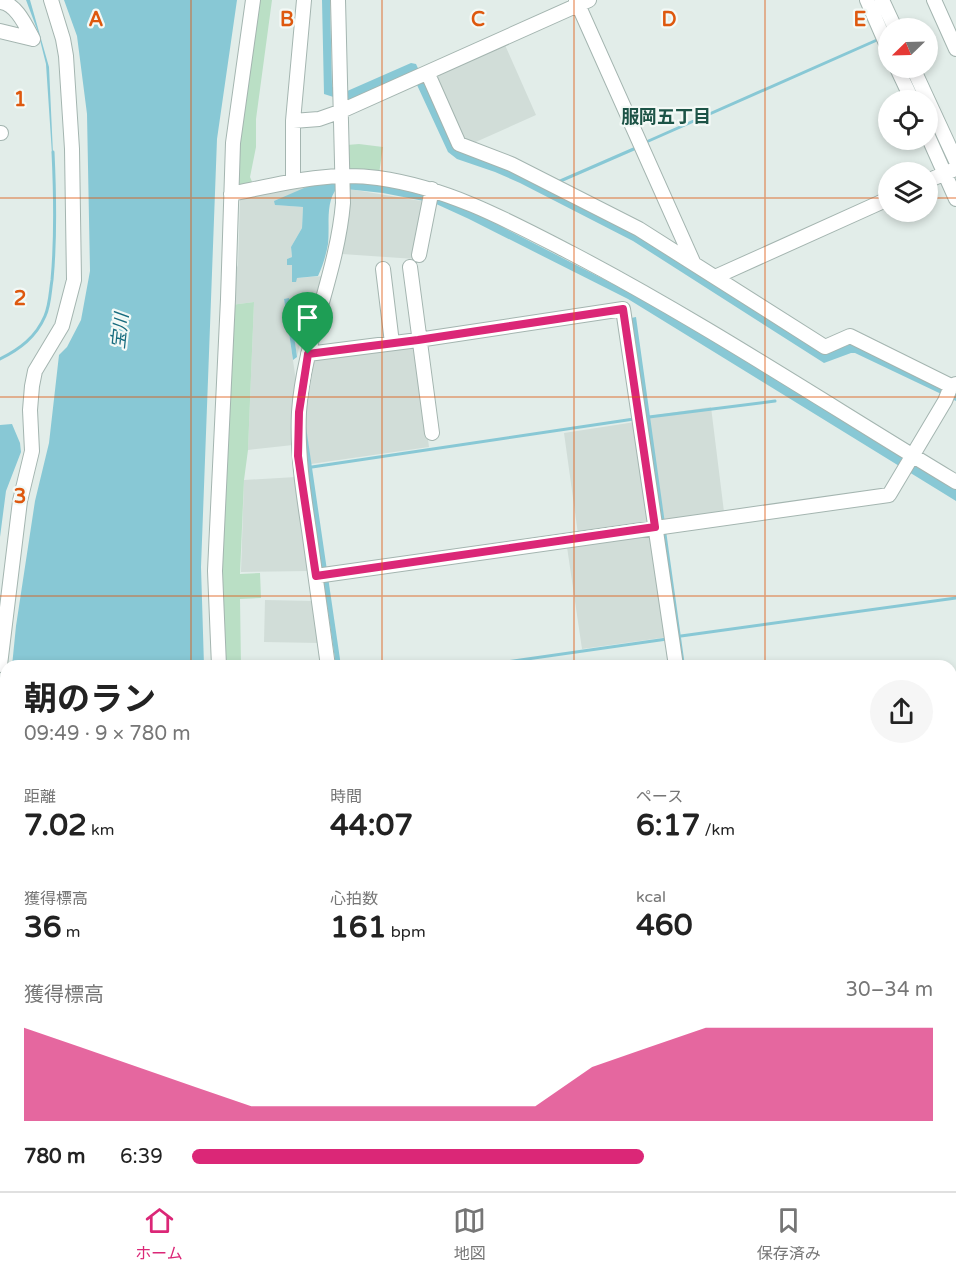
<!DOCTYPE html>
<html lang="ja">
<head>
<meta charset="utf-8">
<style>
  :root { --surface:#fff; --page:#f6f6f6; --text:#222; --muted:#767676; --line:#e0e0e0; --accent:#db2777 }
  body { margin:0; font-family:"Varela Round","Noto Sans JP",sans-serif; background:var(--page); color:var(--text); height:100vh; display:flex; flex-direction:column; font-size:22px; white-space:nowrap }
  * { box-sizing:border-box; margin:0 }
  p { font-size:20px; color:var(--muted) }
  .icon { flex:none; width:33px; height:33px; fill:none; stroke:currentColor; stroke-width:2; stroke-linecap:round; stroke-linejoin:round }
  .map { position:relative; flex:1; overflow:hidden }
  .panel { position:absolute; left:0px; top:660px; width:957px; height:531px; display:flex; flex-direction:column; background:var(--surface); border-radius:18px 18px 0 0; box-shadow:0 3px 9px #0003 }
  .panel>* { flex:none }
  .needle { width:39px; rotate:247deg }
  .tools { position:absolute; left:878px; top:18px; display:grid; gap:12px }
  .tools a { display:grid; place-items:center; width:60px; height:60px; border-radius:50%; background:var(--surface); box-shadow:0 3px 9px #0003; font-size:30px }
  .pin { position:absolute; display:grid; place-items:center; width:51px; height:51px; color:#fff; margin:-62px -26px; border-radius:50% 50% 50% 0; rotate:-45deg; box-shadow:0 0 6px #0007 }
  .pin .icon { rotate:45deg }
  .round { display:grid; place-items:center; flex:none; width:63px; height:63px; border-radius:32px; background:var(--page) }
  .overview { display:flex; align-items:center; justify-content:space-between; height:102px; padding:0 24px }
  h1 { font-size:33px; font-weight:700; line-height:45px }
  .stats { display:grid; grid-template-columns:repeat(3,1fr); gap:9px; height:102px; padding:6px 24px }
  .stats div { display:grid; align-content:center }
  .stats b { font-size:30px; font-weight:700 }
  .stats small { font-size:16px; font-weight:400 }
  .stats p { font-size:16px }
  .chart { height:168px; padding:12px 24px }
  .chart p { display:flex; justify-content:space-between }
  .chart svg { width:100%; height:108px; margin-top:6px; fill:var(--accent); opacity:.7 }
  ul { padding:0 24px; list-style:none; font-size:20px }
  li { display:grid; grid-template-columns:96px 72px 1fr; align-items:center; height:45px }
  li i { height:15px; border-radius:8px; background:var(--accent) }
  .tab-bar { display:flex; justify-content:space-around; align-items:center; height:84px; border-top:2px solid var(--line); background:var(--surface); font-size:16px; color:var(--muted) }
  .tab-bar a { display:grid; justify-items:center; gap:3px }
  .tab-bar .active { color:var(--accent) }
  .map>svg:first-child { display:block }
  .built { fill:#d1ddd8 }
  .green { fill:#badfc5 }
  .water { fill:#88c8d5 }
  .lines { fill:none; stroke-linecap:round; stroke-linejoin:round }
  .stream { stroke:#88c8d5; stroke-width:3 }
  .minor-casing { stroke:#a4b5b0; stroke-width:16 }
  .major-casing { stroke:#c1c9c7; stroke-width:19 }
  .minor { stroke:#fff; stroke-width:14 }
  .major { stroke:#65a595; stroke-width:16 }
  .route-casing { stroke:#fff; stroke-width:12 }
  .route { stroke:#db2777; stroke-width:8 }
  .grid { fill:none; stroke:#de580e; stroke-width:1.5; stroke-opacity:0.55 }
  .labels { text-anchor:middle; stroke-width:4.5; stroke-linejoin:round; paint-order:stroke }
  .neighbourhood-label { font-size:18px; font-weight:bold; fill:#1c5346; stroke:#f3f9f6 }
  .water-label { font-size:18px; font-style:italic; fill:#186c7f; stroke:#f3f9f6 }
  .grid-label { font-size:20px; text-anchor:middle; font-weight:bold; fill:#de580e; stroke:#f3f9f6; stroke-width:4.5; stroke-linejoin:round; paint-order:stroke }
</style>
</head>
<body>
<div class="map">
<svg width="956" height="1191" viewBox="0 0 956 1191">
  <rect width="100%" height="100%" fill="#e2ede9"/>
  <path class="built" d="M505,45L536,115L469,145L463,142L435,80L437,75Z
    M287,184L311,185L275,205L303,207L302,228L291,247L292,257L287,259V265H292V272L296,278L324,276L302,335L297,357L289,299H284L296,381L293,445L248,450L254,302L231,305V282L238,265L240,200Z
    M349,189L427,202L415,259L342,254Z
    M416,347L429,447L311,464L304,413L310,360Z
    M711,407L724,512L664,520L649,416Z
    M635,422L649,523L578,534L564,433Z
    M296,477L310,571L241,572L244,480Z
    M653,534L668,637L582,649L567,547Z
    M265,600L314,601L320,643L264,642Z
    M644,1185H730L685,1191H647Z"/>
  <path class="green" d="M257,0H272L256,119V147L250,177L253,184L239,188L236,186V142Z
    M359,144L383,147L379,174L347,170V145Z
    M254,302L248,450L244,480L240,574L260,573L261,598L240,599L241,666H222L220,531L231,305Z"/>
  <path class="water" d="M26,0H30L49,67L53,154H52L46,64L38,32Z
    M64,0H237L217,139L201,567L204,666H12L16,626L35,501L49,443L59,355L67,347L81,320L90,271L87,114L77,36Z
    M322,0H330L332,86L334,89L345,92L411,63L416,64L455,149L510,168L637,234L825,354L851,344L956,393V401L855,353H851L824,363L633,241L520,183L495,172L457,159L448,152L411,72L346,101L324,94Z
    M336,179L377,184L421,192L473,212L615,285L626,287L956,489V501L628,299L469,219L434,203L383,193L337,188C325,203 330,225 328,244C326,255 323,265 318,276L297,278L296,282H292V265H287V259L292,257L291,247L302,228L303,207L275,205L274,201L311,185Z
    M289,298L297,357L293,360L284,299Z
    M636,317L685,666H681L631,318Z
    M304,413L341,666H336L304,449Z
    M12,424L20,443L21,452L6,491L0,537V425Z
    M6,731V1118L0,1079V795Z
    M24,1185H298L299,1191H24Z"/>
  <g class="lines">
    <path class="stream" d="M644,143L877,40
      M558,182L636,148
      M0,359C20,349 36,337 45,316C50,305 50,292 52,280C56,237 55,194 53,152
      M649,417L775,401
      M312,467L634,419
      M681,636L956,598
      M479,666L667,639
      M951,824L956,823
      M951,1049L956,1048"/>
    <defs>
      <path id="minor" d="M576,0L694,264
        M867,0L888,48
        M882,0L895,28
        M934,0L956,49
        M0,2C16,3 26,26 33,39
        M0,31L33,39
        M897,68L912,100
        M913,68L956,161
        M428,74L459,144L511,164L639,229L825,347L850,336L951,386L956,384
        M293,121L319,119L339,112L589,0
        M0,133H1
        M927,134L956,199
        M293,180V121L304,0
        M927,181L953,170
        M231,194C280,184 327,171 378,178C449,188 509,221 571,253C703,322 828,405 956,482
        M419,255L432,189
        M410,267L432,433
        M383,269L392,343
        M715,277L888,199
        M308,354L418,340L623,309L676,666
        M316,576L889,495L945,401L951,386
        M0,665L20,501L32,451L30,410L32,386L35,371L62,326L74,280L72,149L66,56L63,39L51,0
        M219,666L215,571L228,299L233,143L253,0
        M328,666C322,621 315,575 309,530C303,491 297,452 299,412C304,340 337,274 343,203L338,0
        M951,709H956
        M951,938L956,940
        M951,1159L956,1158
        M315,1185L316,1191
        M401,1185V1191
        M716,1191L757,1185"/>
      <path id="major" d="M951,953L956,951
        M0,1144L6,1169
        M10,1185L11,1191
        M446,1191L459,1185"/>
    </defs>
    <use href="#minor" class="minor-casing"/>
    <use href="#major" class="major-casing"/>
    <use href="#minor" class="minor"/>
    <use href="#major" class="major"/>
  </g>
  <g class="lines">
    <defs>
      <path id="route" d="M623,309L655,527L316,576L298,456L299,412L308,354L418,340Z"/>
    </defs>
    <use href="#route" class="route-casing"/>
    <use href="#route" class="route"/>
  </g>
  <path class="grid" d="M191,0V666M382,0V666M574,0V666M765,0V666M0,198H888M927,198H956M0,397H956M0,596H956M0,794H6M951,794H956M0,992H6M951,992H956M191,1185V1191M382,1185V1191M574,1185V1191M765,1185V1191"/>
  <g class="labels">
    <g class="neighbourhood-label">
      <text x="666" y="123">服岡五丁目</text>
    </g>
    <g class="water-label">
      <text transform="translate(120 331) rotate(-84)" y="6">宝川</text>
    </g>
  </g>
  <g class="grid-label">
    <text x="96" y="26">A</text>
    <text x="287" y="26">B</text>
    <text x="478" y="26">C</text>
    <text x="669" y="26">D</text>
    <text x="860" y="26">E</text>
    <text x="20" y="106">1</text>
    <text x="20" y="305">2</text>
    <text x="20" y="503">3</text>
  </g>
</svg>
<div class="tools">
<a><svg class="needle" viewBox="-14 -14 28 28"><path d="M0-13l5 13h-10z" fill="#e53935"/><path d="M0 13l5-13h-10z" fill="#767676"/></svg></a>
<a><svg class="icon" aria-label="locate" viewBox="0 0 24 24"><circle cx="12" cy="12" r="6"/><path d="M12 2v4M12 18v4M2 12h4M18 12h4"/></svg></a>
<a><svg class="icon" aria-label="layers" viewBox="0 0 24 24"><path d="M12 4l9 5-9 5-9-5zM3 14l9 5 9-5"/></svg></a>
</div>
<div class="pin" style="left:308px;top:354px;background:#1e9e55"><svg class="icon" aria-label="arrive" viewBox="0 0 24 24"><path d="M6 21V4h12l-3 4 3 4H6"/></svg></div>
<section class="panel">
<div class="overview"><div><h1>朝のラン</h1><p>09:49 · 9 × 780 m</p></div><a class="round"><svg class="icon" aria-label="share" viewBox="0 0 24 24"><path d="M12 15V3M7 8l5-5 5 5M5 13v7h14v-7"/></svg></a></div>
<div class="stats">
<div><p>距離</p><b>7.02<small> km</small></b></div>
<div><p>時間</p><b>44:07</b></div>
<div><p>ペース</p><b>6:17<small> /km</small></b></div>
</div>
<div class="stats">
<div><p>獲得標高</p><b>36<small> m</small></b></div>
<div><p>心拍数</p><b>161<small> bpm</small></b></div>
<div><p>kcal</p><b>460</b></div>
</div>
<div class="chart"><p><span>獲得標高</span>30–34 m</p>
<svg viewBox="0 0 160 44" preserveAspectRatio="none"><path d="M0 44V6L10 14L20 22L30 30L40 38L50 38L60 38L70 38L80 38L90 38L100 22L110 14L120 6L130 6L140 6L150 6L160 6V44z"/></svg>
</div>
<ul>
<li><b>780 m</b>6:39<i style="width:61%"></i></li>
</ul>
</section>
</div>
<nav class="tab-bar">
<a class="active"><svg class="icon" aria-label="home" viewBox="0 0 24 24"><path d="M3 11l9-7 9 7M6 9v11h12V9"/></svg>ホーム</a>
<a><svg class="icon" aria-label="map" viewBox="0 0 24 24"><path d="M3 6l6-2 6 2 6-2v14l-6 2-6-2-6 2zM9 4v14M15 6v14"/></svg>地図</a>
<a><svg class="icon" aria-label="saved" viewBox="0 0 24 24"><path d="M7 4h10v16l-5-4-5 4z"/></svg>保存済み</a>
</nav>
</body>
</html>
